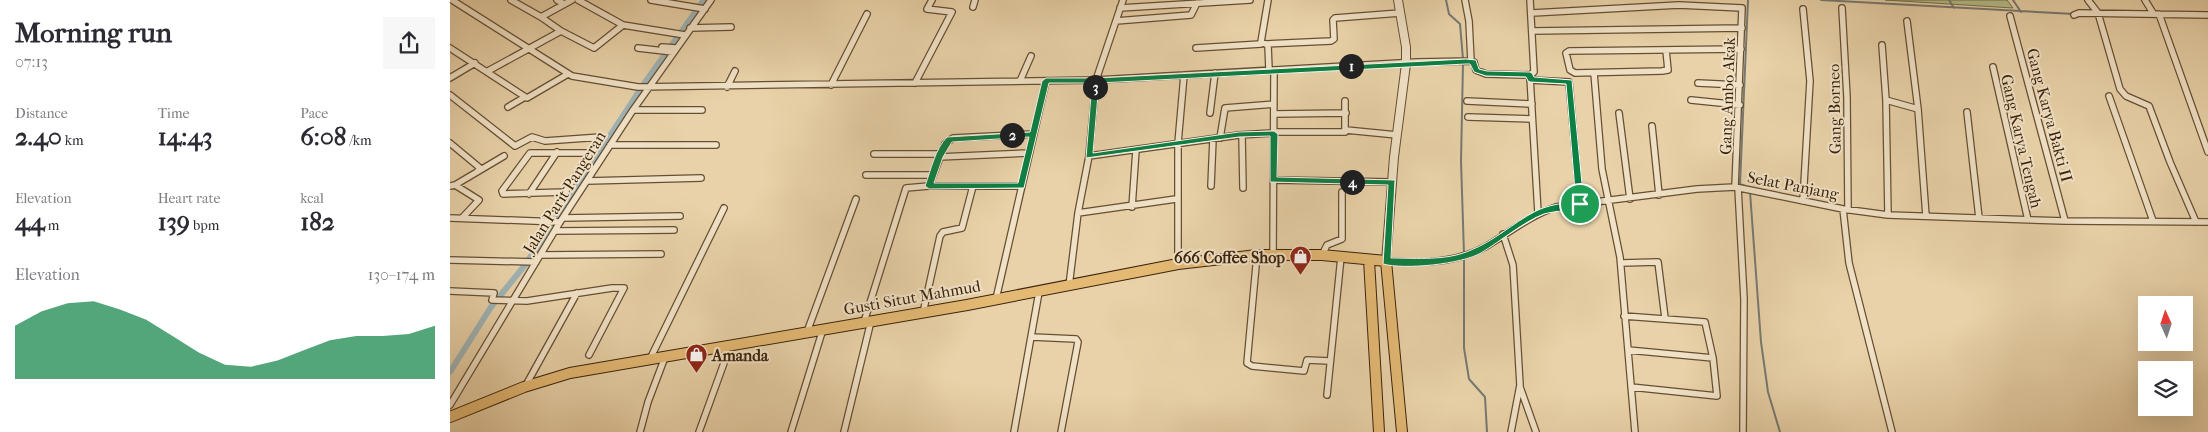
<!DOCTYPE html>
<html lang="en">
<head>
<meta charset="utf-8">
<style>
  :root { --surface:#fff; --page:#f7f7f7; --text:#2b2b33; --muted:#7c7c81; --accent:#0b8043 }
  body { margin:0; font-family:"IM FELL French Canon",serif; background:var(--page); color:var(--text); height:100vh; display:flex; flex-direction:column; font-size:19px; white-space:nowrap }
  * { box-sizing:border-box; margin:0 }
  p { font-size:16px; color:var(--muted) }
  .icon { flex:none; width:28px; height:28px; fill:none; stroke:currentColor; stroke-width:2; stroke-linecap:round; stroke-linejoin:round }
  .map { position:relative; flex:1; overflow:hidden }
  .panel { display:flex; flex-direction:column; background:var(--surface); width:450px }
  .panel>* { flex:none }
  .needle { width:32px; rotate:357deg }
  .fabs { position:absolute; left:1688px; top:296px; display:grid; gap:10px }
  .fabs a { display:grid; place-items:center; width:55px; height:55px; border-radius:0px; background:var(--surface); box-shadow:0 5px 20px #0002; font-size:25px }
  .pin { position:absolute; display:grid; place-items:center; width:42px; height:42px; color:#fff; margin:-21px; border:2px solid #fff; border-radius:50%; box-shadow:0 1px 5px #0007 }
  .km { position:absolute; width:25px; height:25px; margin:-12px; border-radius:50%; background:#222; color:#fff; font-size:14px; line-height:25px; text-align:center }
  .round { display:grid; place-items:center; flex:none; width:52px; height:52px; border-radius:0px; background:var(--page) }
  .headline { display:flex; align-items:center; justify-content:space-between; height:85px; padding:0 15px }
  h1 { font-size:28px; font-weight:800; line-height:38px }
  .figures { display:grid; grid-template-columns:repeat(3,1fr); gap:8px; height:85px; padding:5px 15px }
  .figures div { display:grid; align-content:center }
  .figures b { font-size:25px; font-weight:800 }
  .figures small { font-size:14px; font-weight:400 }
  .figures p { font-size:14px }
  .chart { height:140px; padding:10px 15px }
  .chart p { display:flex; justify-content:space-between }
  .chart svg { width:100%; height:90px; margin-top:5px; fill:var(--accent); opacity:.7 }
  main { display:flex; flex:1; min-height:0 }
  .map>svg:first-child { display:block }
  .green { fill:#b3bd8a; stroke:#76704b }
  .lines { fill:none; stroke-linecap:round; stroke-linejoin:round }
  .stream { stroke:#767a72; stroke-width:2 }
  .canal { stroke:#9fb4b6; stroke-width:6 }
  .minor-casing { stroke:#654f33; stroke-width:8 }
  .tertiary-casing { stroke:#654f33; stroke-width:10 }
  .trunk-casing { stroke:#39230c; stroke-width:12 }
  .minor { stroke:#f1e2c7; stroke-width:5.5 }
  .tertiary { stroke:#f1e2c7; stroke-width:8 }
  .trunk { stroke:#e4b974; stroke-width:10 }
  .route { fill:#0b8043; stroke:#fff; fill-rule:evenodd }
  .labels { text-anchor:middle; stroke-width:4; stroke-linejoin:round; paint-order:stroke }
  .street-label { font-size:16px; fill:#39230c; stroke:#f1e2c7 }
  .poi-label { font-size:16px; font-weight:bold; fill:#39230c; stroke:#f1e2c7; text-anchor:end }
</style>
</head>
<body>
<main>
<section class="panel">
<div class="headline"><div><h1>Morning run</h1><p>07:13</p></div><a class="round"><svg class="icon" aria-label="share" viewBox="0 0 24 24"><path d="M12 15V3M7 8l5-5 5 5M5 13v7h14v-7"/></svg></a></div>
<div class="figures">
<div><p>Distance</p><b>2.40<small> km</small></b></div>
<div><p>Time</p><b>14:43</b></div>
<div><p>Pace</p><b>6:08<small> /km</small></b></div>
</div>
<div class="figures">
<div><p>Elevation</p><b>44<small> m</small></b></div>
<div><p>Heart rate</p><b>139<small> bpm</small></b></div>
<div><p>kcal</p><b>182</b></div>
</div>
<div class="chart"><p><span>Elevation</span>130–174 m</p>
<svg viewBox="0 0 160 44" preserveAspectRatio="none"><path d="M0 44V18L10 11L20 7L30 6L40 10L50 15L60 23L70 31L80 37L90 38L100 35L110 30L120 25L130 23L140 23L150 22L160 18V44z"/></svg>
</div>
</section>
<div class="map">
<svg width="1758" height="432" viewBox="0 0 1758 432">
  <rect width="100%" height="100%" fill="#e9d2a9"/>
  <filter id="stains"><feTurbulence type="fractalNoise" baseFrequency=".004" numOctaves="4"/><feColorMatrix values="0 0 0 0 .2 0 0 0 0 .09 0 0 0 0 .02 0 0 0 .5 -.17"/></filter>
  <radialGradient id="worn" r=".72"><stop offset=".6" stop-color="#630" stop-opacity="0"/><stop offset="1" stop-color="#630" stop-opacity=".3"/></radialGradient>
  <path class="green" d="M1435,0H1557L1563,8Z"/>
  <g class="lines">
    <path class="stream" d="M996,0L999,14L1010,24L1013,59
      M1298,0L1290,184L1300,188
      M1371,0L1624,14
      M1499,0L1504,8
      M1563,0L1571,12
      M1013,63L1011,161L1014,254
      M1300,192L1311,342L1318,392L1330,432
      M1014,258V348L1019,379L1035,397L1037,432"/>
    <path class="canal" d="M0,372L41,307L75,265L196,81L254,0"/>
    <defs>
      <path id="minor" d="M2,0L122,76L188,87L646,80L967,62L1021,61
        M61,0L91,17L122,0
        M107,0L114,4
        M128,0L173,25
        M201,0L255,9
        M818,0L811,42L818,45L819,70
        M1015,0L1019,21L1021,61L1024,62L1026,70L1036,74L1080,75L1084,72L1080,0
        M1638,0L1648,13L1670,89L1676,96L1699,106L1720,162L1746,222
        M1695,0L1703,13
        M523,7L525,0
        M670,8L800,0
        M1392,8L1397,97L1398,210
        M1353,9L1360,81L1353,201
        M1082,13L1229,5L1292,8L1285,187
        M1709,14L1758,152
        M1624,15L1629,13L1758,15
        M1560,16L1615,221
        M91,17L111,31
        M666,21L741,15L747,3
        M1457,21L1468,109
        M240,28L281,27
        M1082,31L1292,28
        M817,44L881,41L884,39L883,20L885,18L950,13
        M1432,45L1436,100L1438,215
        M212,47L226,48
        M0,48L77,98L118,74
        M188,48L223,52
        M746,48L811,44
        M1216,50L1218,70L1212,71L1125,73L1120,70L1116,53L1119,51L1291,49
        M1543,67L1578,220
        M38,71L111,31L144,48L173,25L235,35
        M1144,73L1152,169L1170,257L1185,432
        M1080,77L1088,213
        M0,78L25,63
        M1080,80L1119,82L1130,204
        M570,81L581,56
        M465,83L502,12L477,9L482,0
        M1248,83L1290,85
        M381,85L417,14
        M277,87L285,71
        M0,95L65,146L82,137L95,141L151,137L115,192L53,194L52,191L80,153H140
        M1659,96L1703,221
        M1241,100L1290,105
        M1436,100L1468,109L1476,216
        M1017,101L1082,104
        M58,107L75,97
        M183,110H252
        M1517,112L1529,218
        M760,113L765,73
        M1169,113L1180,199
        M824,114L896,113
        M1018,117L1082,119
        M1202,126L1209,195
        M896,130L947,135
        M824,132H895V101
        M792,135L793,188
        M770,138L775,108L824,104
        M0,143L30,168L27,172L5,185
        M160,145H266
        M424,154H490
        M639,156L789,135L824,133
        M489,157L579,153
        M27,172L54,156
        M416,175H483
        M823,180L943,182
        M137,181L251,178
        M0,186L5,185L29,200L13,217
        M479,186H571
        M761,186L763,139
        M1288,188L1294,299L1293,432
        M79,194L107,152
        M682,207L686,150
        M1393,209L1399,263L1442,432
        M628,213L726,199
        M0,218L110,222
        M113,218L230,216
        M105,231L224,230
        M1053,234L1063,265L1070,385L1061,432
        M90,255L211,254
        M807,255L797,363L802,366L854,371L857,360L880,361
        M872,255L877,245L892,239V192
        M823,256L824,70
        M0,260L86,262
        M936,261C970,263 1004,264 1035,247C1059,233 1079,216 1106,207L1247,189L1285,187L1393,209L1438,215L1615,221L1758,222
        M1171,263L1208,262L1215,318
        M728,264V143L734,75
        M619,286L628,213L639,156L646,80L673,0
        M0,291L44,293L42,300L77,301L162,288H174L139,355
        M546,299L596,81
        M473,313L490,236L493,232L512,228L523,186
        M1174,316L1255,322L1263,358L1267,396L1181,387
        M414,322L456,188L479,186L495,144L503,138L583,134
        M357,332L406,199
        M582,337L626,339L628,342L611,432
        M1178,350L1263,358
        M200,359L274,208
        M76,385L127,293
        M1070,387L1086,432
        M877,395L891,257
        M0,405L110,222L183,110L261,0
        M190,432L198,402L215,357
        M249,432L274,363L275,346
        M341,432L373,329
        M394,432L421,321
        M564,432L589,292"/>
      <path id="tertiary" d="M936,261L944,157L956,64V47L948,0"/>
      <path id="trunk" d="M919,260L929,432
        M0,417L74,387L120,373L517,305L728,264L807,255H872L936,261L952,432"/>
    </defs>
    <use href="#minor" class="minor-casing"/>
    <use href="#tertiary" class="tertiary-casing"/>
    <use href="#trunk" class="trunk-casing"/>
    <use href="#minor" class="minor"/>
    <use href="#tertiary" class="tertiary"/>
    <use href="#trunk" class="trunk"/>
  </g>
  <path class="route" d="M1016,59L1026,60L1029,69L1037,71L1080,72L1082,73L1084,77L1122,80L1134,204C1128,210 1104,211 1094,214C1073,222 1051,241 1031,253C1012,264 955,270 933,264L938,185L820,182V136L789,137L636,158L642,83H599L574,188L479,189L475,186C481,170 485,149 497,137L580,132L592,81L596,78H646ZM1016,64H1020L1024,72L1036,76L1076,77L1078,81L1080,82L1116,84L1126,202C1112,203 1097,205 1084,212C1063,223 1044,241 1021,250C997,261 967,258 941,258L945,180L827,177L828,134L824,131L789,132L643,153L649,83ZM579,137L568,183H484L493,157L502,142Z"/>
  <defs>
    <symbol id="shop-pin" viewBox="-11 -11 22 30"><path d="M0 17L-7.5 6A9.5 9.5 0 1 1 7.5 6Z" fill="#8f2418" stroke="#f1e2c7"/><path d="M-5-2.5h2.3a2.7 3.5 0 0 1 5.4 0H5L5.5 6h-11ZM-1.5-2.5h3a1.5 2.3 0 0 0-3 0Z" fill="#fff"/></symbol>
  </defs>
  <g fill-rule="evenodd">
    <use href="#shop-pin" x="838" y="244" width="25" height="34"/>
    <use href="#shop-pin" x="234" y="342" width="25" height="34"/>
  </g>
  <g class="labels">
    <g class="street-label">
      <text transform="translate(1277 96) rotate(-88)" y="6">Gang Ambo Akak</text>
      <text transform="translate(1384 109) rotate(-91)" y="6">Gang Borneo</text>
      <text transform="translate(1600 115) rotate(75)" y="6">Gang Karya Bakti II</text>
      <text transform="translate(1572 141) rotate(77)" y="6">Gang Karya Tengah</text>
      <text transform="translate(1343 185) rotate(11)" y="6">Selat Panjang</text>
      <text transform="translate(114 192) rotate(-58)" y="6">Jalan Parit Pangeran</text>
      <text transform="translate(462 297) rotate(-10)" y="6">Gusti Situt Mahmud</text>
    </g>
    <g class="poi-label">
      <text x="835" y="263">666 Coffee Shop</text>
      <text x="262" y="361" text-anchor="start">Amanda</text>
    </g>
  </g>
  <rect width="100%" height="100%" filter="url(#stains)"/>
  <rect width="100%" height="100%" fill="url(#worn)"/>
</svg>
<div class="fabs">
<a><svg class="needle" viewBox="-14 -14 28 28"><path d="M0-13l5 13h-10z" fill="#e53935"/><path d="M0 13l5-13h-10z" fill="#7c7c81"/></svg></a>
<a><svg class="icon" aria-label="layers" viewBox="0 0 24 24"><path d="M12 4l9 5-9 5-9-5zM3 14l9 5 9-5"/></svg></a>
</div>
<div class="pin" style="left:1130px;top:204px;background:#1e9e55"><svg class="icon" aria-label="arrive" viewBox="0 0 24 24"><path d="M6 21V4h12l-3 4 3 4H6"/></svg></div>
<b class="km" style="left:901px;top:66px">1</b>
<b class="km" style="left:562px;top:135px">2</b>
<b class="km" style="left:645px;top:87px">3</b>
<b class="km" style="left:902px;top:182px">4</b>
</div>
</main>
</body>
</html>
